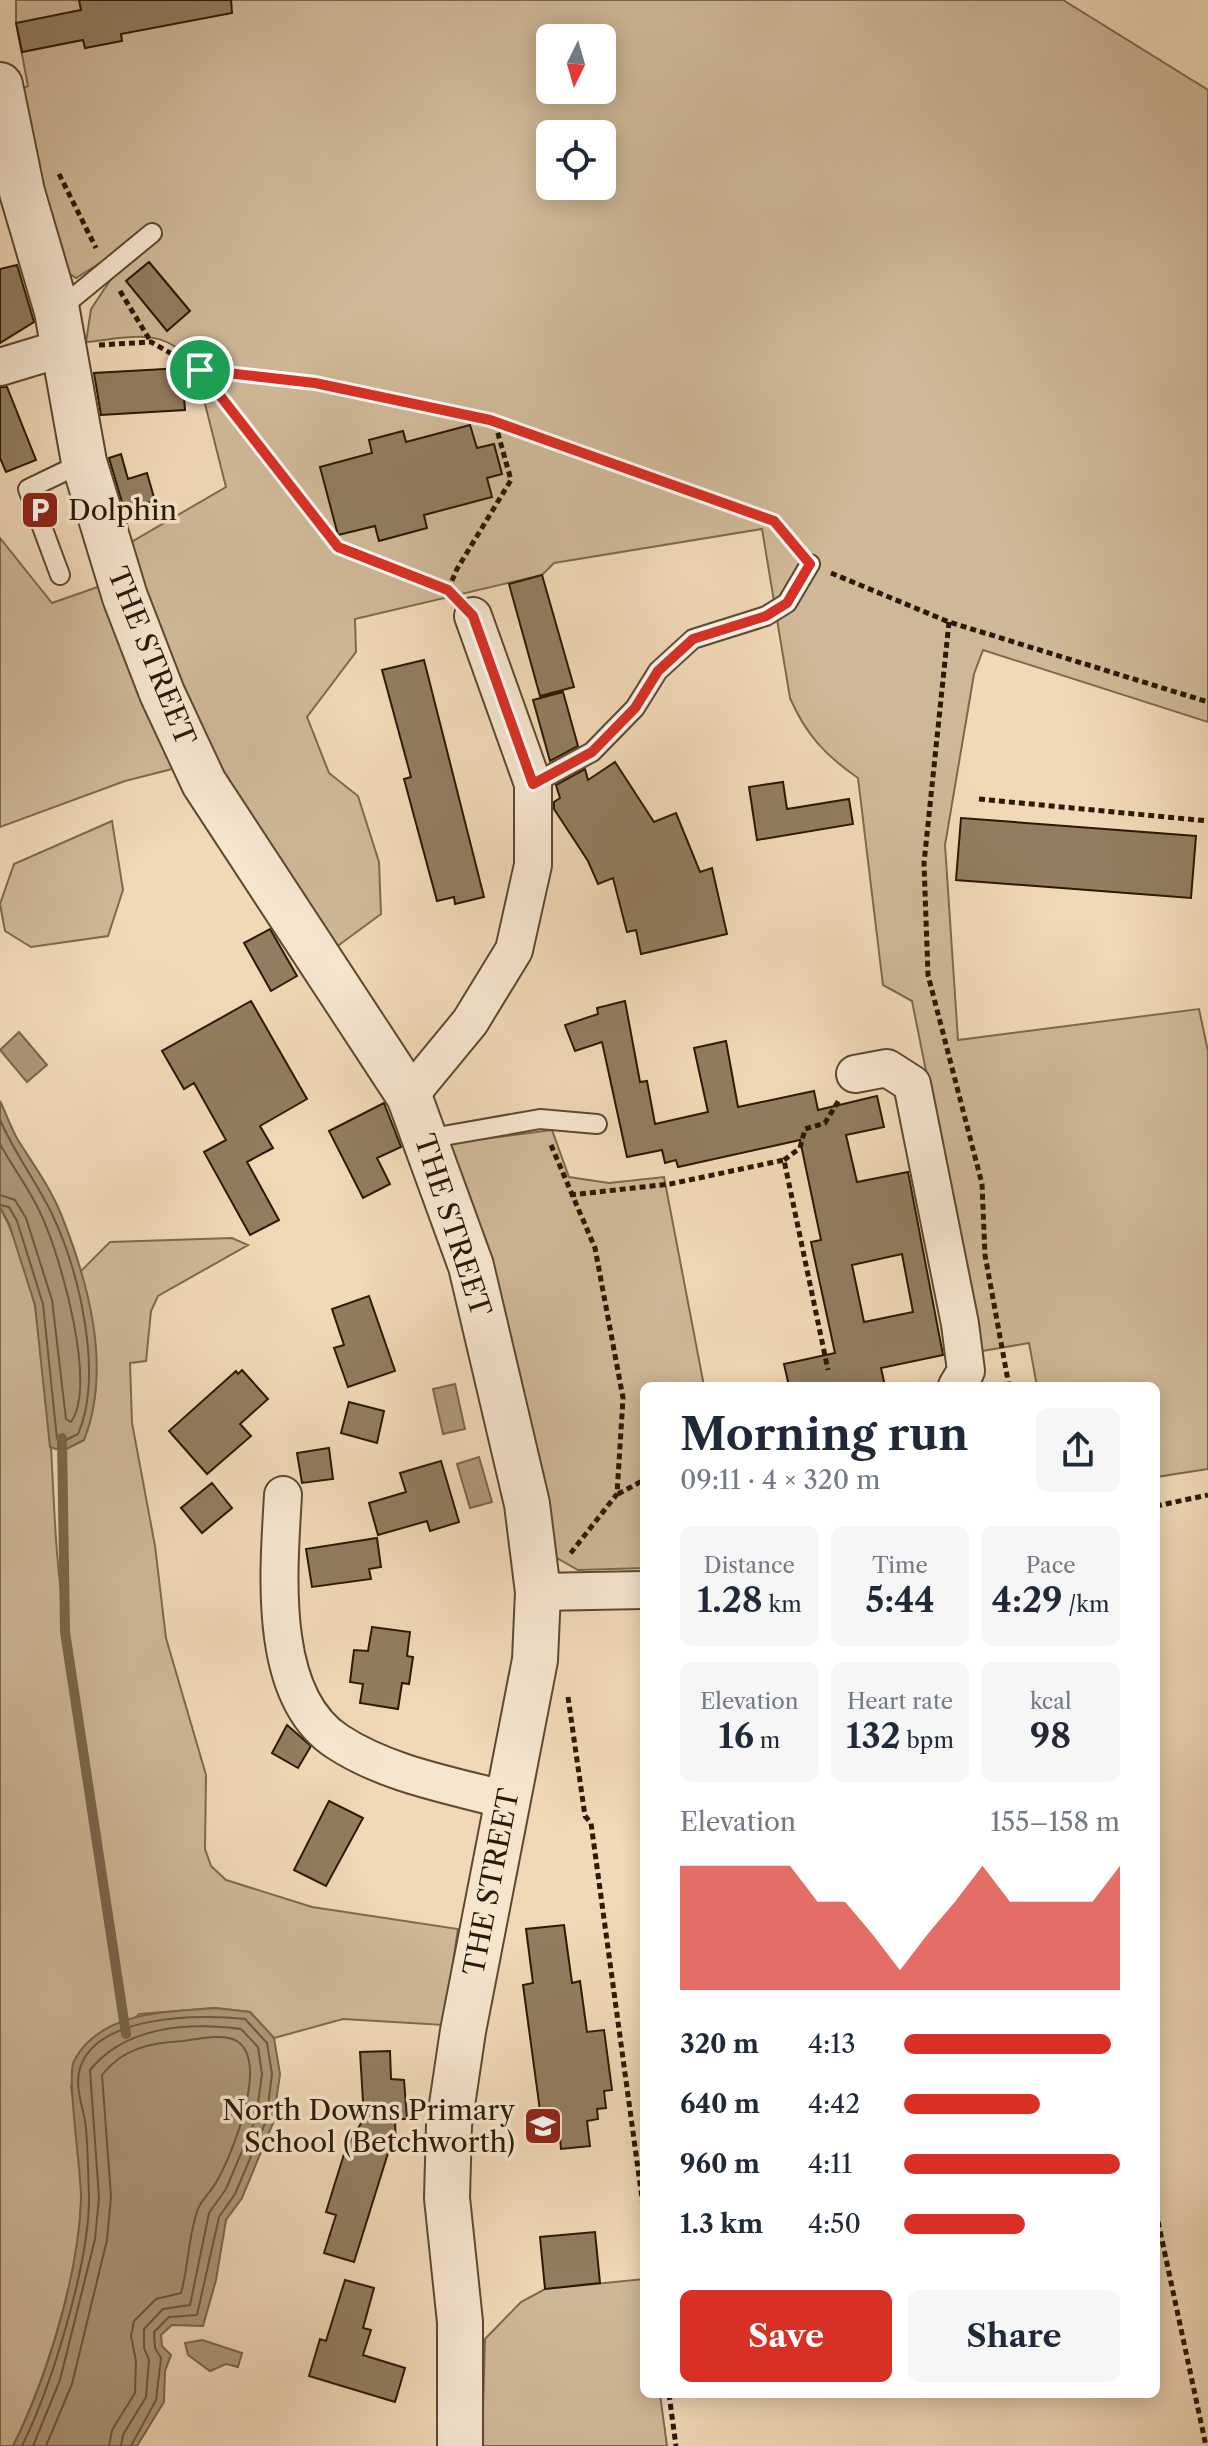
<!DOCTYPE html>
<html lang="en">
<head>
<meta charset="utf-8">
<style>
  :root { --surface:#fff; --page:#f6f6f7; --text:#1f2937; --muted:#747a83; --accent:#d93025 }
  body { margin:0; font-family:"Libre Caslon Text",serif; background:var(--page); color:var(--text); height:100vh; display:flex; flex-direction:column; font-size:30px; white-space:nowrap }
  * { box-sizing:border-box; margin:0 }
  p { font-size:26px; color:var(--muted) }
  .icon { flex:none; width:44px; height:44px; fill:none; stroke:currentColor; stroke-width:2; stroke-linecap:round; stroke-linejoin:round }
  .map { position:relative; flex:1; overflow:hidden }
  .panel { position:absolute; left:640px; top:1382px; width:520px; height:1016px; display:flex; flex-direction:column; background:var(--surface); border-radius:12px; box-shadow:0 4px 20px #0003 }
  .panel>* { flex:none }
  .needle { width:52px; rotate:185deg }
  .fabs { position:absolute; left:536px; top:24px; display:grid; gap:16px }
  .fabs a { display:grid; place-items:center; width:80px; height:80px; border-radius:12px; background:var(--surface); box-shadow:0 4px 20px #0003; font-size:40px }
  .pin { position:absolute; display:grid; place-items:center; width:68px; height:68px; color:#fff; margin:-34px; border:4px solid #fff; border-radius:50%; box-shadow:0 2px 8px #0007 }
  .round { display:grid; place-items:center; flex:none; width:84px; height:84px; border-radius:12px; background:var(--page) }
  .summary { display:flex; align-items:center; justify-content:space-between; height:136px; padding:0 40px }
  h1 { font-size:44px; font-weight:800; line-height:60px }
  .metrics { display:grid; grid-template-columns:repeat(3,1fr); gap:12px; height:136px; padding:8px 40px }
  .metrics div { display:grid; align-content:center; border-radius:12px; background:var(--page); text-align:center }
  .metrics b { font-size:34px; font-weight:800 }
  .metrics small { font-size:22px; font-weight:400 }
  .metrics p { font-size:22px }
  .chart { height:224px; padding:16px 40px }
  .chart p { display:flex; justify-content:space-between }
  .chart svg { width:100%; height:144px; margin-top:8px; fill:var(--accent); opacity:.7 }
  .action { display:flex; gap:16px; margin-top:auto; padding:16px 40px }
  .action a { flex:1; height:92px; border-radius:12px; background:var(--accent); color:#fff; font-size:32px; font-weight:800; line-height:92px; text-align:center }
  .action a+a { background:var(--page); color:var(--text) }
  ul { padding:0 40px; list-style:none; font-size:26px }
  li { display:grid; grid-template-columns:128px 96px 1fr; align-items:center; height:60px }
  li i { height:20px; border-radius:10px; background:var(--accent) }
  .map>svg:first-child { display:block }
  .green { fill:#cfb897; stroke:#7d694c; stroke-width:2; fill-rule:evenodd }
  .water { fill:#ae9779; stroke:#7a6549; stroke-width:2 }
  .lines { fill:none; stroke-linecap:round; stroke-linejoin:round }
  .shore { stroke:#6c583e; stroke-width:2 }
  .stream { stroke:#7a6549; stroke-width:10 }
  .building { fill:#927d60; stroke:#2b1a02; stroke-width:2; fill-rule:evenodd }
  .service-casing { stroke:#5c4a2f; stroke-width:22 }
  .minor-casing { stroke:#5c4a2f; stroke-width:40 }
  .tertiary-casing { stroke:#5c4a2f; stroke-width:48 }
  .path { stroke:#2b1a02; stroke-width:5; stroke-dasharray:6 4; stroke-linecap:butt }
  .service { stroke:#f6e6d0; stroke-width:18 }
  .minor { stroke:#f6e6d0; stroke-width:36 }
  .tertiary { stroke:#f6e6d0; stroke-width:44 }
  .route-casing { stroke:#fff; stroke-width:16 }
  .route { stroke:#d93025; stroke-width:10 }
  .labels { text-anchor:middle; stroke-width:7; stroke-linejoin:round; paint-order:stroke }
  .poi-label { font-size:28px; fill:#2b1a02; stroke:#f6e6d0; text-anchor:start }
  .street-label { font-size:28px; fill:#2b1a02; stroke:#f6e6d0 }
</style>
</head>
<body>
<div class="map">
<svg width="1208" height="2446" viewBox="0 0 1208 2446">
  <rect width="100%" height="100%" fill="#f1d8b6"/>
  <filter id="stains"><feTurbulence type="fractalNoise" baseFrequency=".0025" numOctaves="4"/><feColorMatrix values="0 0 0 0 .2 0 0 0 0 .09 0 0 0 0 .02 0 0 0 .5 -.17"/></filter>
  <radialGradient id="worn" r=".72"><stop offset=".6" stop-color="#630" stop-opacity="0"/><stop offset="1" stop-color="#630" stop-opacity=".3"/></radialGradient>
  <path class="green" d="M16,0H1063L1208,90V722L983,650L974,674L945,845L958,1040L1199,1009L1208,1051V1469L1156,1477V1386H1037L1029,1343L982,1351L912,1001L883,985L858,778C826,756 806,735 790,698L762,529L554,563L542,575L355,619L356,652L307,717L329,773L358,796L379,862L381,914L339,945L325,941L205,747L128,544L226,487L199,380L197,356L186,357C161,326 122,339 86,342L91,309L117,270L108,258L76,278L66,271L14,93L28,86L16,23ZM550,38H602V90H550ZM550,134H602V186H550Z
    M0,538L52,603L106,584L176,768L125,781L0,827Z
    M112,821L123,890L108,936L31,947L5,931L0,904L14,864Z
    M552,1130L569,1177L609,1183L664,1177L704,1386H644V1568L578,1570L550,1554L444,1144Z
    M0,1207C65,1330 43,1481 64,1614L62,1451L84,1440C107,1380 93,1331 80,1272L110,1242L232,1238L248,1245L158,1296L151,1311L146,1361L130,1363L132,1423L155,1546L166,1638L206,1775L205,1849L211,1866L226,1880L312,1907L458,1929L444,2025L343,2019L274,2038L250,2012L215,2008L139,2014L71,2086C77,2123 81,2160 81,2197C81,2270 45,2381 13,2446H0Z
    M644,2279V2394H660L667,2446H482L485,2339L521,2302L545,2289Z"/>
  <path class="water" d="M19,1032L47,1065L27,1082L0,1050Z
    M0,1101C6,1113 11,1128 18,1140C33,1164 50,1187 61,1214C89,1284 112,1368 84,1440L62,1451L50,1447L35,1305L9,1224L0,1207Z
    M455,1384L465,1429L443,1434L433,1389Z
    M479,1457L492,1502L470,1508L457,1464Z
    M215,2008L250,2012L274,2038L280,2074L273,2123L242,2198L226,2220L216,2280L203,2326L172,2325L161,2335L162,2346L171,2355L165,2371L164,2402L137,2446H13C47,2379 78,2276 81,2201C82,2174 66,2076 74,2061C100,2011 167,2012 215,2008Z
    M202,2340L242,2353L238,2367L226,2364L210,2371L188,2355L185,2343Z"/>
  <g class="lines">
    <path class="shore" d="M0,1120C14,1152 35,1180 51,1212C79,1270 104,1374 78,1434L62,1442L57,1439L43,1304L17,1221L9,1207L0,1205
      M0,1144C14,1170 32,1192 43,1219C61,1259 97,1385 71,1422L66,1419L52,1300L26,1218L15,1200L0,1195
      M22,2446C52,2385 90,2262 89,2195C88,2173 88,2150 86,2128C84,2109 74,2087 80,2068C97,2014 202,2014 245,2019L267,2043L272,2074L266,2121L235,2194L219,2217L197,2315L169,2317L154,2332L155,2348L161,2358L156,2400L131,2446
      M33,2446L60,2380L95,2239L99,2198L90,2070C126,2026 188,2022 241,2029L258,2047L262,2074L256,2118L226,2189L209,2213L190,2305L163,2309L144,2329V2348L149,2360L146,2397L123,2435L121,2446
      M46,2446L72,2384L107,2240L111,2197L102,2075C123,2048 150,2043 183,2041C198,2039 223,2033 237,2041C270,2063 231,2158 215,2184C210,2193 202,2199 198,2209C188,2235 189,2265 181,2293L156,2299L134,2321L131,2336L136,2361L135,2393L112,2430L109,2446"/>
    <path class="stream" d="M62,1438L65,1632L126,2034"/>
  </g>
  <path class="building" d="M79,0H231L232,13L121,34L122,41L85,48L83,40L22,52L16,23L81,10Z
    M149,262L190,311L167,331L126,281Z
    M17,265L34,322L0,343V269Z
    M182,368L185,410L101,415L94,373Z
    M0,387H7L36,460L6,472L0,458Z
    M470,425L477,448L494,444L502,474L487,478L492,497L424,515L427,528L379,541L375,526L338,535L320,467L372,453L369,440L403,431L406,442Z
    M121,454L128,479L147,473L155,501L142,504L145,513L127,519L109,458Z
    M542,575L574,687L540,696L509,584Z
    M424,660L484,897L455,904L454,897L437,901L404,779L411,777L382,670Z
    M563,692L578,746L550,761L533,700Z
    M615,762L654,822L676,813L700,872L712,868L727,934L641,954L636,930L627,932L613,878L598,884L588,861L554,809V802L560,798L556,785L585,769L588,780Z
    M783,782L787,809L849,799L853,824L757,840L749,787Z
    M961,818L1196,836L1191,898L956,880Z
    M270,929L297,976L271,991L244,943Z
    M251,1001L307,1099L260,1126L273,1148L247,1162L279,1220L250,1235L204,1152L226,1140L194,1083L184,1089L162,1051Z
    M625,1001L640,1082L647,1081L655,1124L708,1112L694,1048L726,1041L738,1107L814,1091L818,1110L877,1096L884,1127L846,1135L857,1182L908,1172L943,1355L881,1368L885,1386H789L784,1364L835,1353L811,1242L821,1240L800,1140L678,1167L676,1160L665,1163L662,1150L627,1157L602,1042L575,1051L565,1025L598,1014L597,1008ZM902,1254L913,1312L864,1322L852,1265Z
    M384,1103L401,1147L377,1158L390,1184L363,1198L329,1131Z
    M369,1296L395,1371L348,1387L334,1348L344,1345L332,1309Z
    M242,1370L268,1399L240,1424L251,1436L207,1474L169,1431L236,1371L238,1374Z
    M349,1402L384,1411L377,1443L341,1433Z
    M329,1448L333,1479L302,1483L297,1453Z
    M441,1461L459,1522L430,1531L427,1521L378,1535L369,1503L406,1492L400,1473Z
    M212,1483L232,1508L202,1533L181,1508Z
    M377,1538L381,1567L369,1569L371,1579L312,1587L306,1549Z
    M372,1627L410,1632L407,1656L413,1657L409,1684L402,1683L398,1709L360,1703L363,1684L350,1682L354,1650L368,1651Z
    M287,1725L311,1746L298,1768L272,1753Z
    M329,1801L363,1818L326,1886L294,1870Z
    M564,1925L572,1983L580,1981L587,2032L604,2030L612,2090L604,2091L606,2108L597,2109L598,2119L587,2121L590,2146L561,2149L560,2138L544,2140L523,1985L533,1983L526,1929Z
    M390,2051L391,2079L404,2080L407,2119H395L396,2150H389L354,2262L324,2253L336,2215L326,2212L345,2151L364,2118L360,2052Z
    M595,2232L600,2283L545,2289L540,2237Z
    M345,2280L374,2288L363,2328L371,2330L363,2355L405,2368L395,2402L309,2376L320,2339L326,2341Z"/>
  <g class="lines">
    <defs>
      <path id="service" d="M57,311L152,233
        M60,575L28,489L84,462
        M533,784L592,752L635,708L658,671L693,639L766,616L787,603L810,564
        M426,1139L540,1119L597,1124"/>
      <path id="minor" d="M0,367L63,348
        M855,1074L887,1068L912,1084L960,1324L966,1371L957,1386
        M409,1096L470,1022L514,950L533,865V784L473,616
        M283,1495C279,1568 266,1696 338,1742C387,1774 450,1785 506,1800
        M538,1592L644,1590"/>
      <path id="tertiary" d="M0,85L22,192L57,311L84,462L125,597L162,693L204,783L409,1096L471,1266L527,1504L538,1592L535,1660L463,2031L449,2125L447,2198L460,2322V2446"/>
    </defs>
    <use href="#service" class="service-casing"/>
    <use href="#minor" class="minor-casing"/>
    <use href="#tertiary" class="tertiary-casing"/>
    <path class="path" d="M59,174L96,248
      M120,291L151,342
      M99,345L151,342L200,370L315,383L490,420L774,521L795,546
      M201,371L338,547L451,593
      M831,573L949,622L1208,702
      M448,590L457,569L511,480L495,423
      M949,622L924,863L928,975L982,1184L985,1255L1009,1386
      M979,799L1208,821
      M551,1145L595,1248L623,1398L617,1494L570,1554
      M784,1160L800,1148L805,1129L825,1123L839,1100
      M570,1195L670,1184L784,1160L828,1370
      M618,1494L644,1480
      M1156,1506L1208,1495
      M568,1697L585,1816L591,1823L644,2213
      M1156,2212L1206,2446
      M669,2394L676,2446"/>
    <use href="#service" class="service"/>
    <use href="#minor" class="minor"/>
    <use href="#tertiary" class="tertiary"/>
  </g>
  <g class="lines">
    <defs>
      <path id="route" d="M200,370L315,383L490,420L774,521L810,564L787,603L766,616L693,639L658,671L635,708L592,752L533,784L473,616L448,590L338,547Z"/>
    </defs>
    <use href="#route" class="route-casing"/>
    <use href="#route" class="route"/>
  </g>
  <defs>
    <symbol id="parking-square" viewBox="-11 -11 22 22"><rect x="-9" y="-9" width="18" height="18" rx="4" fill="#8f2418" stroke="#f6e6d0"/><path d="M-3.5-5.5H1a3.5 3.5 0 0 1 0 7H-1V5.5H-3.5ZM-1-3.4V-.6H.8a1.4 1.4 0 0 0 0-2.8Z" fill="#fff"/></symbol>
    <symbol id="school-square" viewBox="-11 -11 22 22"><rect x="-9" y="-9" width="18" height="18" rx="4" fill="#8f2418" stroke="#f6e6d0"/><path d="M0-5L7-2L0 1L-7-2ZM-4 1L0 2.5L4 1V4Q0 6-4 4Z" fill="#fff"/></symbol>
  </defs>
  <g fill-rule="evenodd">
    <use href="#parking-square" x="18" y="488" width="44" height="44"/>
    <use href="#school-square" x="521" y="2104" width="44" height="44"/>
  </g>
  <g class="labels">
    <g class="poi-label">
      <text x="68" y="520">Dolphin</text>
      <text x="515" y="2120" text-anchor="end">North Downs Primary<tspan x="515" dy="32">School (Betchworth)</tspan></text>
    </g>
    <g class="street-label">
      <text transform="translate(152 656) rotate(68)" y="10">THE STREET</text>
      <text transform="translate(453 1225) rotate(72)" y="10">THE STREET</text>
      <text transform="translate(491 1882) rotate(-79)" y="10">THE STREET</text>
    </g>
  </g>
  <rect width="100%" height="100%" filter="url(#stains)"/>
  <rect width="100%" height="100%" fill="url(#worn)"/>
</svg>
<div class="fabs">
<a><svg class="needle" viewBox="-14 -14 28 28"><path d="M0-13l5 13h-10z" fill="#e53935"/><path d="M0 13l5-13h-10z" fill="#747a83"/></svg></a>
<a><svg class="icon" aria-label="locate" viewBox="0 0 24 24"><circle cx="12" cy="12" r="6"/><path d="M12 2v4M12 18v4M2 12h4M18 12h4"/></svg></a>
</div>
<div class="pin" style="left:200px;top:370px;background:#1e9e55"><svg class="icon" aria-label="arrive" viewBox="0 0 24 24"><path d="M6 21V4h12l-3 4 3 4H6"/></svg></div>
<section class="panel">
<div class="summary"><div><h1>Morning run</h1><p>09:11 · 4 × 320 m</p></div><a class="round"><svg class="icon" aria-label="share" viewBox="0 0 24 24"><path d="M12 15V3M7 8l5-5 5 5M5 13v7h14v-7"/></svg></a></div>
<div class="metrics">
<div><p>Distance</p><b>1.28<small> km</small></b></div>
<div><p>Time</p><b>5:44</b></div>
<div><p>Pace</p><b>4:29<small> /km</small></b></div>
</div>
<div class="metrics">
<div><p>Elevation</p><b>16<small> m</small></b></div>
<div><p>Heart rate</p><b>132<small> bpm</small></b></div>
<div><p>kcal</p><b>98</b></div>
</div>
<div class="chart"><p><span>Elevation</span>155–158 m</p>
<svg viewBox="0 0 160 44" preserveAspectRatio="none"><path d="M0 44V6L10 6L20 6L30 6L40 6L50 17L60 17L70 27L80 38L90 27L100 17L110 6L120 17L130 17L140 17L150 17L160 6V44z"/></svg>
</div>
<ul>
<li><b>320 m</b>4:13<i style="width:96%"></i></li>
<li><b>640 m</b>4:42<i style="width:63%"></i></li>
<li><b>960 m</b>4:11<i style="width:100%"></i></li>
<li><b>1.3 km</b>4:50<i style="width:56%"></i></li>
</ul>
<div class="action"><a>Save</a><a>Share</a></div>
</section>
</div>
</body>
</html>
